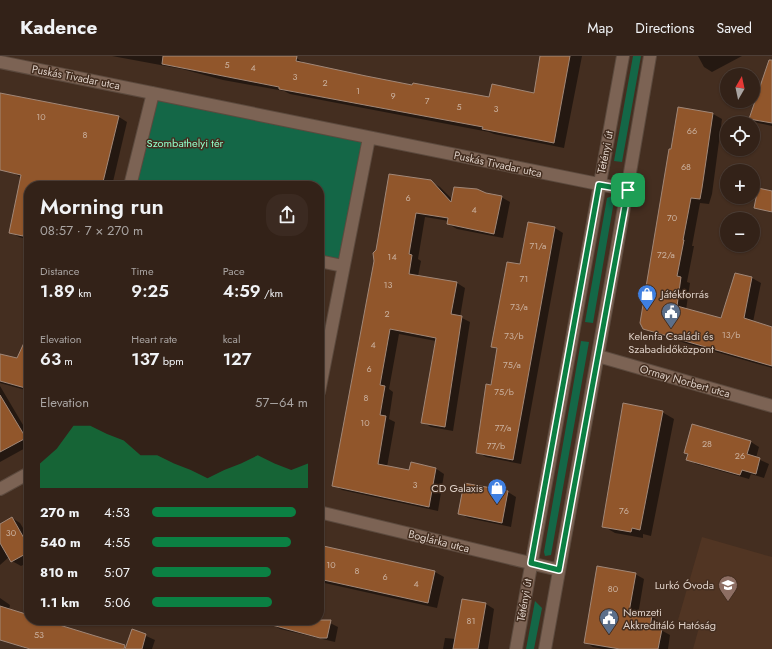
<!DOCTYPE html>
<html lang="en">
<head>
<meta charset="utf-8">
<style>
  :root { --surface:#332218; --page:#3b2a21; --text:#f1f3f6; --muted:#a9a4a2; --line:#4e3f37; --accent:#0b8043 }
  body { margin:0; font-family:Jost,sans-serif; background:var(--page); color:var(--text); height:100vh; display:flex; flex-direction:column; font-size:15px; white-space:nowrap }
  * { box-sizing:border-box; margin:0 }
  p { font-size:13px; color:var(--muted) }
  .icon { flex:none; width:22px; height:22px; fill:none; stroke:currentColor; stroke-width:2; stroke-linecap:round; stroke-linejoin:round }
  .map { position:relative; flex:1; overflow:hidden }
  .drawer { position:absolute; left:24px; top:125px; width:300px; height:444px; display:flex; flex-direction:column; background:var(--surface); border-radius:16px; box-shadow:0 1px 3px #0004,0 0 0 1px var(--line) }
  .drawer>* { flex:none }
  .needle { width:26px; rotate:9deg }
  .controls { position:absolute; left:720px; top:12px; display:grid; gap:8px }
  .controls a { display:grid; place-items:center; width:40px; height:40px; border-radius:50%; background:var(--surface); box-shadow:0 1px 3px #0004,0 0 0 1px var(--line); font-size:20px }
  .pin { position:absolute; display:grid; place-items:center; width:34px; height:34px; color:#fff; margin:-17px; border-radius:8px; box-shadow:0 2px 6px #0006 }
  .round { display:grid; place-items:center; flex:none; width:42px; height:42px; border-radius:16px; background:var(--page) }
  .overview { display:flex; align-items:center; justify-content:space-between; height:68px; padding:0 16px }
  h1 { font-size:22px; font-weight:600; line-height:30px }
  .metrics { display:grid; grid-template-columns:repeat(3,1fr); gap:6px; height:68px; padding:4px 16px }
  .metrics div { display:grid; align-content:center }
  .metrics b { font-size:17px; font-weight:600 }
  .metrics small { font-size:11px; font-weight:400 }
  .metrics p { font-size:11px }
  .chart { height:112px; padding:8px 16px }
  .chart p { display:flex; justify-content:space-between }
  .chart svg { width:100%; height:72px; margin-top:4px; fill:var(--accent); opacity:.7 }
  ul { padding:0 16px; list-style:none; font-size:13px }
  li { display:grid; grid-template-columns:64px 48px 1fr; align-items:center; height:30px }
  li i { height:10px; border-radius:5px; background:var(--accent) }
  header { display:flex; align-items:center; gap:24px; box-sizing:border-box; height:56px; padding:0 20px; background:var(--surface); border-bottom:1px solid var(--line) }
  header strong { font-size:19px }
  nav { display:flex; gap:22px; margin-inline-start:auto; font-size:14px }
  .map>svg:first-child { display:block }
  .built { fill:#513523 }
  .green { fill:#146747 }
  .shadow { fill:#0007 }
  .building { fill:#91562b; stroke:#a18777 }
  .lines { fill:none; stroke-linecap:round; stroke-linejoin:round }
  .minor-casing { stroke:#5c4a3e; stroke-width:14 }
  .minor { stroke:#7c6354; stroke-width:12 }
  .route-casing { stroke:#fff; stroke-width:8 }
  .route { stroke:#0b8043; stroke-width:5 }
  .labels { text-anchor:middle; stroke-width:3; stroke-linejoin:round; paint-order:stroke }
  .number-label { font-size:9px; fill:#cbb2a0 }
  .street-label { font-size:11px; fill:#ded0c7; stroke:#442e20 }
  .park-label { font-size:11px; fill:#8ffec9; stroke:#442e20 }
  .poi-label { font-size:11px; fill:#ded0c7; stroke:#442e20; text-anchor:start }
</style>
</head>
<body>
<header>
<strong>Kadence</strong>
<nav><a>Map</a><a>Directions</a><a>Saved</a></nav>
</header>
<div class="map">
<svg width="772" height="593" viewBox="0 0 772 593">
  <rect width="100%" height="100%" fill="#442e20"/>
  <path class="built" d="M702,481L772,501V593H693L700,568L678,564Z"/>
  <path class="green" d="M633,0H641L622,106L614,105Z
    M153,37L369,82L343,210L319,205V130H130Z
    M612,140L614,145L593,267L585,266L607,142Z
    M581,285L589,286L551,499L545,500L544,496Z
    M535,545L542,552L534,593H526Z"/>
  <path class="shadow" d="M112,0H284L296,2L306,8L365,21L490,42L534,38L541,0H582L564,92L494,78L489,76L290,38L284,35L223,24L182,13Z
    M698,0H742L712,16L704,11Z
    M772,2V70L758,67L750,63Z
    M0,37L119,61L127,66L112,130H29V184L19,181L10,176L22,122L12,116L0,99Z
    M713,58L722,63L712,138L709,148L700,147L692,190H694L687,226L690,227L686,254L722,264L752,222L761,227L753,266L772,272V312L654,278L644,272L672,94Z
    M430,125L440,131L453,144L485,138L501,141L510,146L503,182L457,173L448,168L449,165L425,161L418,203L421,205L418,220L457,227L465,232L460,261L470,266L453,375L431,371L422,366L436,285L399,278L389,333L393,336L389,363L395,366L387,411L410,416L435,412L444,418L438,455L342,434L333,429L375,205Z
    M772,136V157L755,151Z
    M555,172L563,177L521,408L486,401L477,396L498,294L492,290L521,210Z
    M29,269V335L0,327V299L17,303L24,289Z
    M0,330L29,379V390L0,406Z
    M662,356L674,363L651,480L643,478V482L615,477L603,470Z
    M692,370L751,386L759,391L756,402L769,408L764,422L751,418L749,423L696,408L688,403L689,399L685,397Z
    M465,428L508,436L516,441L511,471L468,462L459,457Z
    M12,462L20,467L29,482V506L21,510L12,505L9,501L0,509V469Z
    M319,490L435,516L444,521L437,552L320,526L319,529Z
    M635,518L644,523L638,559L652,561L660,566L659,573L670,579L668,593H603L593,591L585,586Z
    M0,542L10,549L9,554L29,560V564H42L126,589L133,574L155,584L152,593H27L0,582Z
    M486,548L494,553L488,593H443L445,582L456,583Z
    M273,564H318L330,567L338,571L335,586L280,573L272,568Z"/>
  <path class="building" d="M163,0H297L296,5L366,20L412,29L413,27L489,41L492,28L534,37L540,0H570L554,87L482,73L483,71L279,33V31L162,8Z
    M769,4H772V67L749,63Z
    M0,37L119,60L102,130H42L35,128L34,130H29V153L23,180L9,177L21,119L0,114Z
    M678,51L713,57L702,132L700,143L691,142L683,184H684L677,220L681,221L677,250L721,262L735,217L752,221L744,262L772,271V310L643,273L640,267L669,93H671Z
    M389,118L431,124L451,146L454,131L477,133L486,137L502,140L494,178L447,168L448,162L416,157L409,198L412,199L409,218L457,226L451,258L462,260L445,371L421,367L436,282L390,273L380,329L385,330L380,359L386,360L378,408L409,414L411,406L436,412L429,451L332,430L374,205L373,197L376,194Z
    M758,132L772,135V156L754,152Z
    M528,166L555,171L513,404L476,397L486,328L491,329L497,292L491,291L507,206L520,208Z
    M29,276V333L0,325V298L17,302Z
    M0,339L26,382L0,396Z
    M623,347L663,355L640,474L632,472L631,476L602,471Z
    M692,368L751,385L747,398L760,402L756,418L742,414L740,419L686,404L688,398L684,397Z
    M464,427L508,435L502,467L458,458Z
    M12,461L29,491V496L11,506L0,487V468Z
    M319,489L435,515L428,547L319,523Z
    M597,510L636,517L629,556L652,560L650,571L662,573L658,593H620L584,587Z
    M462,543L486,547L478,593H453Z
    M0,550L29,559V564H43L125,589L124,593H30L0,584Z
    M273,564H331L327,582H320L272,569Z
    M132,573L146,578L142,593H125Z"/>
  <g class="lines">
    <defs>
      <path id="minor" d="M0,6L628,134
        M130,130L153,37
        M319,205L343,210
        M598,300L772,350
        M319,336L369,82
        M0,433L29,417
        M319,456L559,514
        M516,593L623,0
        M545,593L616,198L650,0"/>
    </defs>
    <use href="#minor" class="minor-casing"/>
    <use href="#minor" class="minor"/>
  </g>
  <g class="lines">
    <defs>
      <path id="route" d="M599,129L628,134L559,514L531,507Z"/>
    </defs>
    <use href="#route" class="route-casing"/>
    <use href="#route" class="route"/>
  </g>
  <defs>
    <symbol id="shop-pin" viewBox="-11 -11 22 30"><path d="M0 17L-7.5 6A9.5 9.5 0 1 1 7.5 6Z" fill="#3f7fe0" stroke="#442e20"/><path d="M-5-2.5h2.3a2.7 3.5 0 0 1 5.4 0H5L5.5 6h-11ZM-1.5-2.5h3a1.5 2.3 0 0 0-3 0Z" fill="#fff"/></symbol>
    <symbol id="civic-pin" viewBox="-11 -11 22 30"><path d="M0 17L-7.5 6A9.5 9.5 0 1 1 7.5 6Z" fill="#5c6f8a" stroke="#442e20"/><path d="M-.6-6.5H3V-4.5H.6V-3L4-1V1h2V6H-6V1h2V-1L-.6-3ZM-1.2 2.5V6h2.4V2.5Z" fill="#fff"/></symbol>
    <symbol id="school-pin" viewBox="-11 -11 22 30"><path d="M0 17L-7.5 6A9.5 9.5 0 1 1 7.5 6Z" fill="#8d6e63" stroke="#442e20"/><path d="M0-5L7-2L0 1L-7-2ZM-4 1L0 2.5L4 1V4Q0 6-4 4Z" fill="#fff"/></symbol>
  </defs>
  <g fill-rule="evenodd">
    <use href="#shop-pin" x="636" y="227" width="22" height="30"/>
    <use href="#civic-pin" x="660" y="245" width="22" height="30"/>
    <use href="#shop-pin" x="486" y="421" width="22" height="30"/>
    <use href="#school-pin" x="717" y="518" width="22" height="30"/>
    <use href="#civic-pin" x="598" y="551" width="22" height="30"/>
  </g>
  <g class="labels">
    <g class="number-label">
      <text x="227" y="12">5</text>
      <text x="253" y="15">4</text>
      <text x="295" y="24">3</text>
      <text x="325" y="30">2</text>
      <text x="358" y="38">1</text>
      <text x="393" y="43">9</text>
      <text x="427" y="48">7</text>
      <text x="459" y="54">5</text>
      <text x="496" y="56">3</text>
      <text x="41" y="64">10</text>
      <text x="692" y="78">66</text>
      <text x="85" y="82">8</text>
      <text x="686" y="114">68</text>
      <text x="408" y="145">6</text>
      <text x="474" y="157">4</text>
      <text x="672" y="165">70</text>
      <text x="538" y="193">71/a</text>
      <text x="666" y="202">72/a</text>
      <text x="392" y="204">14</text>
      <text x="524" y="226">71</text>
      <text x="388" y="232">13</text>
      <text x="519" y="254">73/a</text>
      <text x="387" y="261">2</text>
      <text x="731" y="282">13/b</text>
      <text x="514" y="283">73/b</text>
      <text x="373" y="292">4</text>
      <text x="512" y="312">75/a</text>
      <text x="369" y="316">6</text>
      <text x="504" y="339">75/b</text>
      <text x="366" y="345">8</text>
      <text x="365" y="370">10</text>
      <text x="503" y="375">77/a</text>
      <text x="707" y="391">28</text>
      <text x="496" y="393">77/b</text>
      <text x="740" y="403">26</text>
      <text x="415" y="432">3</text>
      <text x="624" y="458">76</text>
      <text x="11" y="480">30</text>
      <text x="331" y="512">10</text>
      <text x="357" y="518">8</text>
      <text x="385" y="524">6</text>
      <text x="416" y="531">4</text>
      <text x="613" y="536">80</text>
      <text x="471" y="568">81</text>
      <text x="39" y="582">53</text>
    </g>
    <g class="street-label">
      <text transform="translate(76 21) rotate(11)" y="4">Puskás Tivadar utca</text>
      <text transform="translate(605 96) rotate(-79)" y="4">Tétényi út</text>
      <text transform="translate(498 108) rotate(12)" y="4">Puskás Tivadar utca</text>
      <text transform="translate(685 325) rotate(16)" y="4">Ormay Norbert utca</text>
      <text transform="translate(439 485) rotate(14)" y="4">Boglárka utca</text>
      <text transform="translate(524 544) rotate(-80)" y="4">Tétényi út</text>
    </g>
    <g class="park-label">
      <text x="185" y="91">Szombathelyi tér</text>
    </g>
    <g class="poi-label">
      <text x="661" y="242">Játékforrás</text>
      <text x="671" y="284" text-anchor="middle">Kelenfa Családi és<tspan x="671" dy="13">Szabadidőközpont</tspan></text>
      <text x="483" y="436" text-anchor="end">CD Galaxis</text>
      <text x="714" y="533" text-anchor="end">Lurkó Óvoda</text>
      <text x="623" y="560">Nemzeti<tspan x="623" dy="13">Akkreditáló Hatóság</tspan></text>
    </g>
  </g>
</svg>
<div class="controls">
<a><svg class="needle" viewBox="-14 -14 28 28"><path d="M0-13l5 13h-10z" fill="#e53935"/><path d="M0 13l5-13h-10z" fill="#a9a4a2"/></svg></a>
<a><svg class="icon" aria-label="locate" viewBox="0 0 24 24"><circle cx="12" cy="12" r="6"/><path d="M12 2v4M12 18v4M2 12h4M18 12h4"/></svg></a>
<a>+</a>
<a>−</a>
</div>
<div class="pin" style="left:628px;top:134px;background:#1e9e55"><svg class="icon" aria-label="arrive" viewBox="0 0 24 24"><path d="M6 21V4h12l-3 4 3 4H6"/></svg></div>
<section class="drawer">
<div class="overview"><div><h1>Morning run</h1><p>08:57 · 7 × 270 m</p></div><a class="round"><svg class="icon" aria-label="share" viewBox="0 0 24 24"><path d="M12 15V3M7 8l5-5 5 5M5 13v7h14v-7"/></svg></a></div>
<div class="metrics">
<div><p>Distance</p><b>1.89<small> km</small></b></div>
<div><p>Time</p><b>9:25</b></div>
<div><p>Pace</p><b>4:59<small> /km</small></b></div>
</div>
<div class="metrics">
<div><p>Elevation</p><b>63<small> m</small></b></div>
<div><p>Heart rate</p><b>137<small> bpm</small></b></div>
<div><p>kcal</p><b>127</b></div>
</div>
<div class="chart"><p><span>Elevation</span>57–64 m</p>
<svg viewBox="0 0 160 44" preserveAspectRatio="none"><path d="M0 44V29L10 20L20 6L30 6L40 11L50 15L60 24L70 24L80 29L90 33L100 38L110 33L120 29L130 24L140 29L150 33L160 29V44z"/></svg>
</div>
<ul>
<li><b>270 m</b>4:53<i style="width:92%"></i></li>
<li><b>540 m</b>4:55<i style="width:89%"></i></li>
<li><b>810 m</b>5:07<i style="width:76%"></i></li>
<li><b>1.1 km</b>5:06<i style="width:77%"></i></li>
</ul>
</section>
</div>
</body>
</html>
